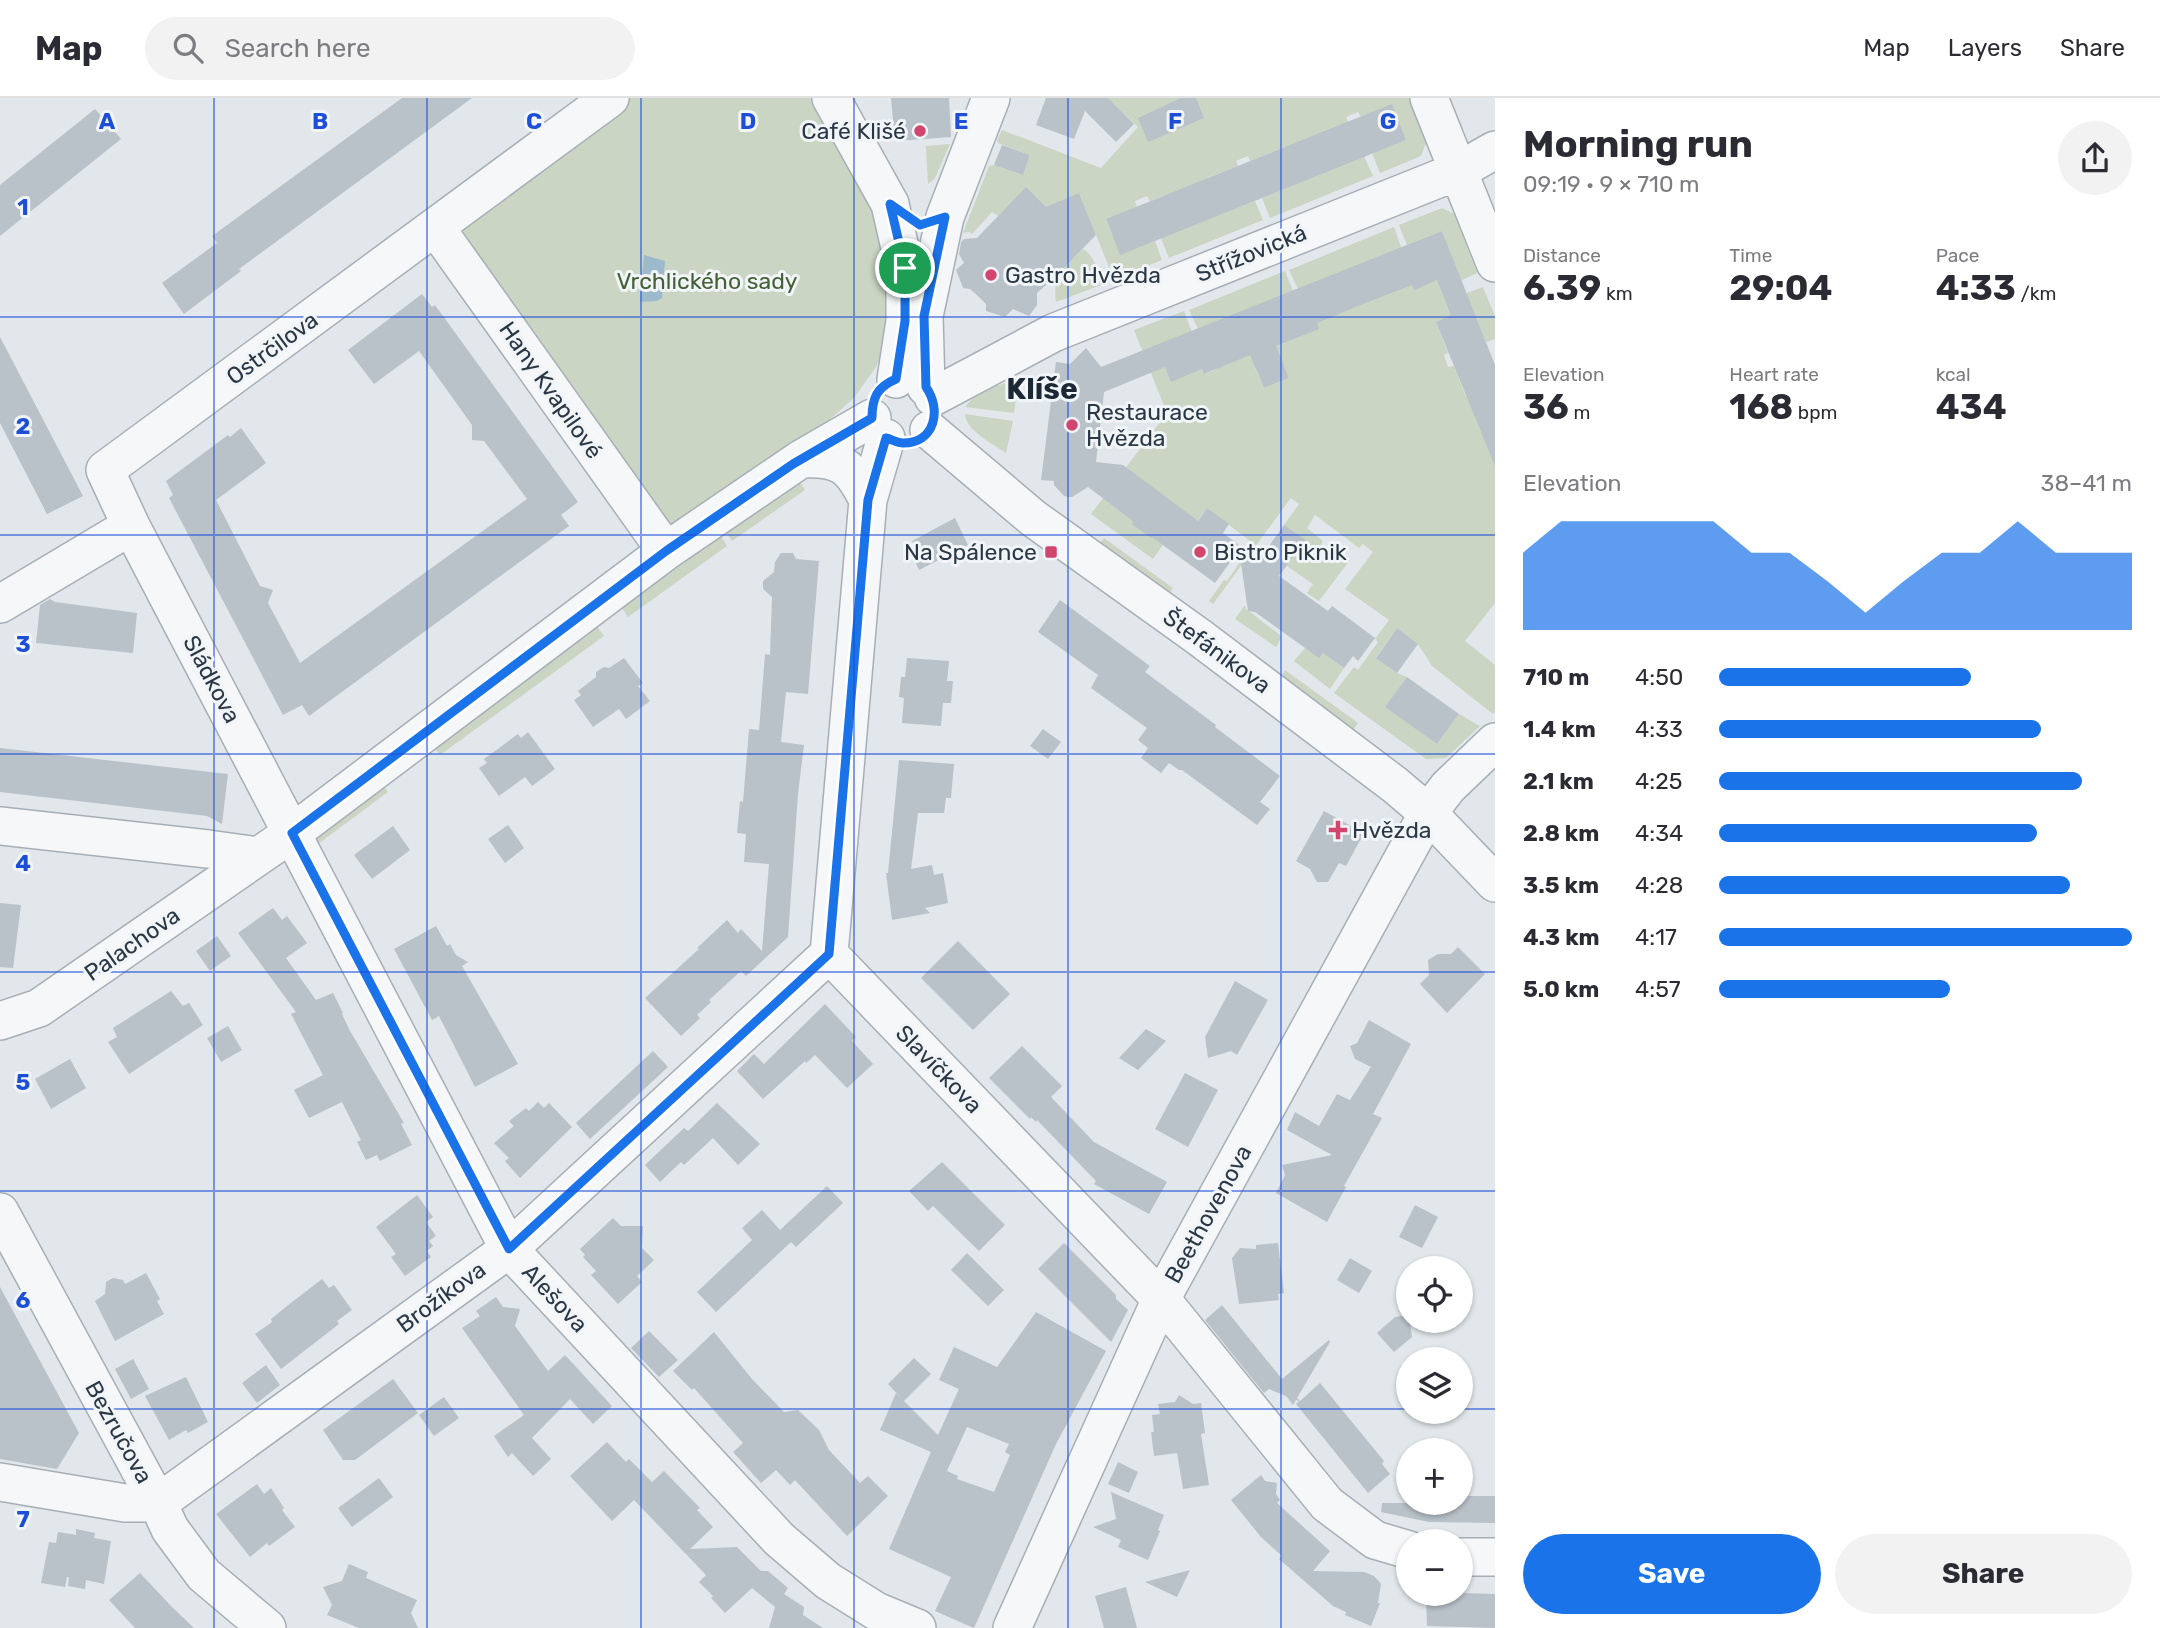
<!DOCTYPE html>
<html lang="en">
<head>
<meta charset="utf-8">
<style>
  :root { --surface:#fff; --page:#f2f2f3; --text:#2b2b33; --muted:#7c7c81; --line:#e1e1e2; --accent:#1a73e8 }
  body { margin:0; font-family:Rubik,sans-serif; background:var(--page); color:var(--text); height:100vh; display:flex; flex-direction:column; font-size:26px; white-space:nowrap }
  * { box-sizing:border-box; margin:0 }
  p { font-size:23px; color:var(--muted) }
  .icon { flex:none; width:38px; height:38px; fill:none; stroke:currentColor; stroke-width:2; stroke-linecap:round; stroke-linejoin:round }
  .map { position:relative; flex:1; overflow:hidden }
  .sheet { display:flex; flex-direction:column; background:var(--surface); width:665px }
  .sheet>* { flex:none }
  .buttons { position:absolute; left:1396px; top:1158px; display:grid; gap:14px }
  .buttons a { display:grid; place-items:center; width:77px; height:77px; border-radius:50%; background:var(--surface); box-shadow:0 2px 5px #0004; font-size:35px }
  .pin { position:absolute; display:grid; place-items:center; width:60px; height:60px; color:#fff; margin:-30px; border:4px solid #fff; border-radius:50%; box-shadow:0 2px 7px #0007 }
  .round { display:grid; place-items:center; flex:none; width:74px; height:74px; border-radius:37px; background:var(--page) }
  .head { display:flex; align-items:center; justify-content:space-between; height:119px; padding:0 28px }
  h1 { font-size:38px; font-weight:700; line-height:52px }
  .figures { display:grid; grid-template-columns:repeat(3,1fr); gap:10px; height:119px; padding:7px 28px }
  .figures div { display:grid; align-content:center }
  .figures b { font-size:35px; font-weight:700 }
  .figures small { font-size:19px; font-weight:400 }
  .figures p { font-size:19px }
  .chart { height:196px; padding:14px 28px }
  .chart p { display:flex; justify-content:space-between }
  .chart svg { width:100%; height:126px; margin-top:7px; fill:var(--accent); opacity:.7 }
  .primary-button { display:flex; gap:14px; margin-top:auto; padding:14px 28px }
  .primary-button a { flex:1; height:80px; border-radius:42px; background:var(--accent); color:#fff; font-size:28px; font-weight:700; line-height:80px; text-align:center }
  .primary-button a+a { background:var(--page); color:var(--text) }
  ul { padding:0 28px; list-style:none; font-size:23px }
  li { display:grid; grid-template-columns:112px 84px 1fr; align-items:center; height:52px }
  li i { height:18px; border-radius:9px; background:var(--accent) }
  header { display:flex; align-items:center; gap:42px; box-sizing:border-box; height:98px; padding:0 35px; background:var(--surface); border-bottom:2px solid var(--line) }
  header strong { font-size:33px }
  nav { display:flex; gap:38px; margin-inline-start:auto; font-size:24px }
  .search { width:490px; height:63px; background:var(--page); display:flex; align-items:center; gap:18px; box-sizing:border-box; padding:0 24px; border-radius:38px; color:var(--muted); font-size:26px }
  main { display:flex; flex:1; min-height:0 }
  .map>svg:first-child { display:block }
  .green { fill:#cad5c3; fill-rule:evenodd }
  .water { fill:#9dbacc }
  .building { fill:#b9c1c9; fill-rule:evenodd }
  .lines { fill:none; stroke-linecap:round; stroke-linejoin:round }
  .minor-casing { stroke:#a7afb6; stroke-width:40 }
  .minor { stroke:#f5f7f9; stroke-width:37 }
  .route-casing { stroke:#fff; stroke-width:14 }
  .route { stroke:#1a73e8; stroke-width:9 }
  .grid { fill:none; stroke:#1d4ed8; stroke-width:2; stroke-opacity:0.55 }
  .poi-dot { fill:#d2456e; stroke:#f2f5f8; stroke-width:2.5 }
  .labels { text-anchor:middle; stroke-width:6; stroke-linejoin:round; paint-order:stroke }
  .poi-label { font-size:23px; fill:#2a3744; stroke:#f2f5f8; text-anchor:start }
  .street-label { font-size:23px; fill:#2a3744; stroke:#f2f5f8 }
  .park-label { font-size:23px; fill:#446036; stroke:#f2f5f8 }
  .district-label { font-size:30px; font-weight:bold; fill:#1c2835; stroke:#f2f5f8 }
  .grid-label { font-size:23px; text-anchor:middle; font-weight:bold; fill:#1d4ed8; stroke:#f2f5f8; stroke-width:6; stroke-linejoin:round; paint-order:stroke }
</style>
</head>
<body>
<header>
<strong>Map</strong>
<div class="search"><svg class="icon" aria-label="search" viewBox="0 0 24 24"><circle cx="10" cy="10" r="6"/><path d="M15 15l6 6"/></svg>Search here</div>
<nav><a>Map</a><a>Layers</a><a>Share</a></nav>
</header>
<main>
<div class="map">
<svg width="1495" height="1530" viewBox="0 0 1495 1530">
  <rect width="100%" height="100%" fill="#e2e7eb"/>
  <path class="green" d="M626,0H810L887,136L893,226L876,269L854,300L829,322L687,426L673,429L658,423L454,130Z
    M1104,0H1409L1426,45L1421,58L1380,75L1372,55L1406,42L1392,7L1361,19L1358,14L1346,19L1373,78L1270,120L1262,100L1296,86L1282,50L1250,63L1248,58L1236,63L1238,68L1207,80L1221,116L1255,103L1263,122L1169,160L1161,140L1181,91L1150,103L1147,98L1135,103L1137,109L1106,122L1120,156L1155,143L1162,162L1114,181L1079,95L1052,115L1026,90L998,118L992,114L972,136L969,134L963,135L989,68L994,67L1023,77L1030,57L998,45L997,42L1002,32L1101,70L1138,29L1114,6Z
    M950,46L935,80L928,86L926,48Z
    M1442,110L1454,116L1477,175L1441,192L1446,203L1483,189L1495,218V241L1486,244L1472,209L1436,224L1448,255L1444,257L1448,269L1454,268L1466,299L1495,288V505L1465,543L1495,567V614L1493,616L1432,568L1418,546L1397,530L1376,559L1397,575L1407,579L1386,609L1437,646L1459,616L1480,628L1446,660L1426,661L1334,595L1354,569L1358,572L1378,544L1375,541L1389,522L1345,491L1373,454L1363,446L1359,450L1315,417L1307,430L1323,443L1315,456L1326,465L1337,453L1350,462L1319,503L1307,495L1313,486L1287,468L1305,443L1284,427L1299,406L1291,400L1213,506L1209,503L1224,482L1227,483L1242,461L1239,458L1250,443L1207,410L1174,455L1163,447L1153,461L1091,416L1167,315L1134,232L1184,213L1192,234L1156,248L1171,283L1202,271L1205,276L1217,271L1189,212L1285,173L1293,193L1298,191L1289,172L1394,129L1401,149L1456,169L1442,133L1407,147L1399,127ZM1280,259L1289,280L1264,290L1255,270Z
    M1083,151C1094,157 1099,174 1101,187L1056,204C1052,176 1065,169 1083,151Z
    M1019,280L1014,315L965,309L977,295Z
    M965,316L1013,323L1006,355C992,345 967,334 965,316Z
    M797,380L805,392L732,443L726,434Z
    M720,437L727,448L628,519L622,510Z
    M1104,440L1173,490L1169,496L1100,445Z
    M1245,507L1246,511L1280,537L1281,540L1276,549L1235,521Z
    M597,528L604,538L440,657L432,647Z
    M1305,550L1323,555L1344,570L1330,591L1294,563Z
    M1285,572L1358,625L1353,632L1281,579Z
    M382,685L388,694L314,749L315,733Z"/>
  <path class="water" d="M644,157L665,163L662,200L657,203L640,204Z"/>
  <path class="building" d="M402,0H472L239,171L241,173L184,216L162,185L217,145L212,138Z
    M891,0H949L951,39L895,43Z
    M1046,0H1108L1134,26L1116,44L1085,13L1074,41L1036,27Z
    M1181,0H1196L1204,20L1148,44L1138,20Z
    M1392,6L1406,42L1120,157L1106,121Z
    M95,11L121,41L0,138V87Z
    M1002,47L1030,57L1023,77L994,67Z
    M1026,89L1046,109L1079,95L1096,137L1057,177L1037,195V207L1029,218L1013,211L1005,219L986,213V206L979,199L970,191L963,190L956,172L964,165L959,156L961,144L964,141L977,140Z
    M1442,133L1495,267V368L1436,224L1451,217L1437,182L1414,192L1412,187L1363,206L1317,225L1319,231L1276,248L1289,280L1264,290L1250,257L1204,276L1202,271L1171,284L1165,269L1104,294L1096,364L1123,367L1198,423L1207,410L1229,426L1223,435L1259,462L1284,427L1306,442L1279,478L1328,513L1332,508L1375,540L1358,563L1353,558L1344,570L1323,555L1319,560L1255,514L1248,513L1239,452L1215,485L1152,439L1151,440L1132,426L1133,423L1088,389L1072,399H1068L1064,398L1054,387V383L1041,382L1056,264L1070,266L1086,250L1101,269Z
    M422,196L432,209L435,207L578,404L561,417L569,428L309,618L302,607L283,617L169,400L173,397L166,383L228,337L230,339L241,330L266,365L216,402L260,488L273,492L268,505L300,565L527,401L484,343L472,342V327L419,253L374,286L348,252Z
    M0,239L83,398L47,416L0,325Z
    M955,420L968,447L919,472L911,454L917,452L912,443Z
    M781,455H793L796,461L819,463L808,596L786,594L781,644L804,647L798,696L788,839L746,878L741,873L709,902L711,904L697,917L700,920L681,938L645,900L699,851L697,850L727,822L738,835L741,831L762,853L769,766L744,764L746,736L737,735L740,703L743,704L749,631L759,632L765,556L770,557L772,499L763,491V483L774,474L775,464Z
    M50,501L55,504L137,515L133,555L36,545L40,507Z
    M1060,502L1150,568L1145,574L1216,627L1215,629L1280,678L1260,704L1270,711L1257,727L1182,672H1179L1169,665L1161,675L1141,660L1148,650L1138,642L1147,630L1091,590L1098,577L1038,534Z
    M1397,530L1418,546L1397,575L1376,560Z
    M624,560L643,585L638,588L650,603L626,621L619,611L593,629L574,602L581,597L578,593L596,579V574L604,569L609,570Z
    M907,560L949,563L947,583H953L951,605H943L941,628L902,625L904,600L899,599L901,579H905Z
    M1407,579L1459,616L1437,646L1385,609Z
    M1043,631L1061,644L1048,661L1030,648Z
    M528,634L555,671L532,688L525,679L499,698L479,670L487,665L484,661L518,636L521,640Z
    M0,650L228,676L222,726L207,718L0,694Z
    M899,662L954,666L951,700H946L944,715H918L911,771L932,767L934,777L943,775L948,805L925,810L930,815L892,822L886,775H888Z
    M1324,713L1364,735L1346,768L1339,765L1328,784H1317L1310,771L1296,763Z
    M508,727L524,750L505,765L488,741Z
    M393,728L410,752L372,781L354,757Z
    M0,805L21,807L13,870L0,869Z
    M273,810L282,822L287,818L307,845L286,860L316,902L333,895L343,915L342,916L349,931L404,1025L401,1026L412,1047L380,1063L377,1057L366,1062L357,1044L361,1042L342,1004L309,1020L294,992L323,977L291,916L296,914L238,835Z
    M436,828L447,848L450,846L456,857L468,864L462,868L518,966L475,989L439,918L432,922L394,851Z
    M217,838L231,858L210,873L196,853Z
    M958,843L1010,896L973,932L921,880Z
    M1458,849L1485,876L1447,915L1420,886L1429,877L1428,862L1438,856H1451Z
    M1235,883L1268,902L1237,957L1231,953L1208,960L1205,939Z
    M171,893L183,908L189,905L203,927L129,976L108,944L117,939L113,930Z
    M825,906L856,939L852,943L873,966L847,990L815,957L806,965L805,963L763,1001L737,973L754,956L764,966Z
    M1369,922L1411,946L1373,1016L1382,1020L1344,1088L1346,1089L1327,1124L1276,1095L1285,1077L1282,1067L1332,1057L1287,1032L1295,1014L1319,1028L1337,996L1350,1002L1371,969L1355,961L1350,948L1357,945Z
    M228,928L242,952L221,964L207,940Z
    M1146,931L1166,943L1138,972L1119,960Z
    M1022,948L1062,988L1051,999L1094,1044L1167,1084L1149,1116L1094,1086L1096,1083L1037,1022L1036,1024L1031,1019L1030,1021L989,980Z
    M653,953L668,969L590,1041L576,1025Z
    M70,961L86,990L51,1011L35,981Z
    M1185,975L1218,992L1188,1049L1155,1031Z
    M538,1004L544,1010L549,1005L572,1029L520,1080L505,1063L509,1060L494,1045L514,1028L509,1023L526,1010L529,1013Z
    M717,1005L760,1046L738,1067L713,1040L684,1067L681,1064L660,1084L645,1067L684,1030L688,1033Z
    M942,1064L1005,1127L979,1153L933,1108L928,1113L909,1093Z
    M827,1088L843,1105L796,1149L791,1144L716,1214L697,1194L752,1142L742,1130L762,1112L780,1132Z
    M417,1097L433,1119L426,1124L436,1138L429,1143L433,1148L427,1153L431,1159L405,1178L391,1159L396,1156L376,1129Z
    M1415,1107L1438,1119L1422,1150L1399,1139Z
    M613,1120L621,1128H643L642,1150L654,1162L637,1178L642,1184L618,1206L591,1177L596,1173L583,1159L585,1157L580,1151Z
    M1064,1145L1116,1197V1201L1128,1212L1111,1244L1038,1171Z
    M1278,1145L1284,1195L1278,1196L1279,1202L1239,1206L1232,1160L1240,1150L1256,1151V1147Z
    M967,1155L1004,1192L988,1208L951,1172Z
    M1350,1160L1372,1173L1359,1195L1337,1182Z
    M146,1175L160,1201L157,1203L164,1216L115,1243L95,1203L105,1196L106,1184L113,1180L123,1182L125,1186Z
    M322,1181L329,1190L334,1187L352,1212L337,1223L339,1226L281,1271L255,1236L272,1224L271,1221L287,1208Z
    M0,1189L79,1335L57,1371L0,1361Z
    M496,1199L503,1209L520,1211L515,1228L548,1273L565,1257L612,1308L593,1326L570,1301L532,1340L551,1361L533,1378L512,1355L508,1359L494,1338L524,1317L462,1230L480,1218L476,1213Z
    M1222,1207L1282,1281L1329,1242L1330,1244L1297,1300L1300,1303L1320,1285L1384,1363L1382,1366L1390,1376L1368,1395L1296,1306L1299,1303L1296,1302L1293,1307L1286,1298L1269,1291L1264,1295L1205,1222Z
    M1036,1214L1106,1253L1056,1346L974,1530L935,1513L951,1479L889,1451L931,1354L880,1332L896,1295L938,1337L959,1291L939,1282L954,1249L997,1269ZM967,1329L1009,1346L1005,1354L1010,1357L994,1394L957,1381L958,1378L947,1373Z
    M1409,1217L1412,1239L1394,1254L1377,1235L1395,1219Z
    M649,1233L678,1262L659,1279L631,1250Z
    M714,1234L752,1281L784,1314L798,1312L819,1332L829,1352L860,1385L868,1378L888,1398L847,1438L795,1382L790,1387L776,1372L761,1385L733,1354L743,1345L694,1290L692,1292L673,1273Z
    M914,1260L931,1276L904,1303L888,1286Z
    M133,1261L149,1291L131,1301L115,1271Z
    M266,1267L280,1287L257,1305L242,1285Z
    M186,1279L208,1324L188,1335L186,1332L169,1342L145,1298Z
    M393,1281L418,1315L355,1362H343L323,1332Z
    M1179,1297L1193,1306L1201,1305L1205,1335L1201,1336L1209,1387L1183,1391L1177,1355L1154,1358L1151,1334H1154L1152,1317L1160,1316L1158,1306L1175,1304Z
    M444,1299L459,1320L434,1338L419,1317Z
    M607,1344L626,1364L629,1361L652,1384L664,1373L700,1410L697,1412L713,1429L690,1451L737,1449L761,1473H768L788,1490L784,1496L804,1509L803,1517L823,1530H769L775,1509L752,1490L725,1515L711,1500L713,1498L699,1484L706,1477L634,1402L612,1423L570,1378Z
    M1118,1364L1138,1374L1129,1395L1108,1386Z
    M1261,1377L1265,1383L1277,1385L1276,1396L1280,1402L1277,1405L1330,1453L1313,1473L1364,1474L1374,1478L1381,1486L1378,1505H1380L1371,1528L1345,1517L1346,1514L1333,1508L1279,1461L1282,1458L1261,1439L1231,1402Z
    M379,1380L393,1399L352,1429L338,1410Z
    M257,1386L264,1396L271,1390L284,1410L282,1412L295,1429L269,1448L267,1445L250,1459L216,1416Z
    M1111,1394L1164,1417L1158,1432L1160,1433L1148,1462L1118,1449L1121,1442L1093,1429L1116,1421Z
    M1463,1398H1495V1425L1429,1424L1381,1414L1382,1405H1463Z
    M76,1431L95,1435L94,1440L111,1443L104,1486L86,1482L85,1491L68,1488L69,1479H67L65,1489L41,1485L49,1444L56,1445L58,1434L76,1437Z
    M349,1466L368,1474L366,1480L417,1502L411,1515L418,1530H359L327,1517L332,1507L323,1489L342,1483Z
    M1190,1472L1177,1499L1145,1484Z
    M140,1475L172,1509L194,1530H135L109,1502Z
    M1126,1489L1137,1530H1104L1095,1498Z
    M1461,1495L1495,1496V1530L1427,1528L1426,1496Z"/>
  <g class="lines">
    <defs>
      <path id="minor" d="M610,0L105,372L131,428L509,1151L779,1441L828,1483L876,1513L917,1530
        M831,0L890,106L900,150L905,170V223L896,281
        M1429,0L1495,165
        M436,130L666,453
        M926,289L924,218L945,119L991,0
        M933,299L1053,235L1458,73L1495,52
        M929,332L1033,420L1199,539L1395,687L1428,715L1495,785
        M886,340L868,402L829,856L1161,1201L1327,1406L1375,1442L1409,1452
        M801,361C841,359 851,368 868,402
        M0,506L131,428
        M0,728L208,751L258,758
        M0,923L39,910L292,735L666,453L801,361L872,320
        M0,1114L158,1405L170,1431L204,1477L267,1530
        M0,1384L125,1405H158
        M158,1405L509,1151L829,856
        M1461,1459H1495
        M1012,1530L1161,1201L1428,715L1448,689L1495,644"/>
    </defs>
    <use href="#minor" class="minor-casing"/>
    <use href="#minor" class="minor"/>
  </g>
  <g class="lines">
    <defs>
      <path id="route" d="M890,106L920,127L945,119L924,218L926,289C942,312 935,345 903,345C897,345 891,341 886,340L868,402L829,856L509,1151L292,735L666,453L793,366L872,320C872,300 877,289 896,281L905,223V170Z"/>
    </defs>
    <use href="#route" class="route-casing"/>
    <use href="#route" class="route"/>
  </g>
  <path class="grid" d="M214,0V1530M427,0V1530M641,0V1530M854,0V1530M1068,0V1530M1281,0V1530M0,219H1495M0,437H1495M0,656H1495M0,874H1495M0,1093H1495M0,1311H1409M1461,1311H1495"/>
  <g class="poi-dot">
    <circle cx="920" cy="33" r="7"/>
    <circle cx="991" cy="177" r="7"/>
    <circle cx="1072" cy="327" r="7"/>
    <rect x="1044" y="447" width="14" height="14" rx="3.5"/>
    <circle cx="1200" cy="454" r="7"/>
    <path d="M1334.5 721.5h7v7h7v7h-7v7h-7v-7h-7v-7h7z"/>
  </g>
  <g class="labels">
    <g class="poi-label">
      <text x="906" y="41" text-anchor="end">Café Klišé</text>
      <text x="1005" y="185">Gastro Hvězda</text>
      <text x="1086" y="322">Restaurace<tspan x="1086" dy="26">Hvězda</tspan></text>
      <text x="1037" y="462" text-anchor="end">Na Spálence</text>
      <text x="1214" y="462">Bistro Piknik</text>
      <text x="1352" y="740">Hvězda</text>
    </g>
    <g class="street-label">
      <text transform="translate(1251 155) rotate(-22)" y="8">Střížovická</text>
      <text transform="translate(272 250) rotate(-36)" y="8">Ostrčilova</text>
      <text transform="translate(551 292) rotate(55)" y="8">Hany Kvapilové</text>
      <text transform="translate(1217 553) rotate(36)" y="8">Štefánikova</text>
      <text transform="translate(212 581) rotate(62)" y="8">Sládkova</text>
      <text transform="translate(132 846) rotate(-35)" y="8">Palachova</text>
      <text transform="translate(939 971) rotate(46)" y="8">Slavíčkova</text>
      <text transform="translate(1208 1116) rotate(-61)" y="8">Beethovenova</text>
      <text transform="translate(441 1199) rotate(-36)" y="8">Brožíkova</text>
      <text transform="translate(555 1200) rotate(47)" y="8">Alešova</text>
      <text transform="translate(119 1334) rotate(61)" y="8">Bezručova</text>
    </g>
    <g class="park-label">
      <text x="707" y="191">Vrchlického sady</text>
    </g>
    <g class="district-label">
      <text x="1042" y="301">Klíše</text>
    </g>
  </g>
  <g class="grid-label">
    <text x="107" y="31">A</text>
    <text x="320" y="31">B</text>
    <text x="534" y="31">C</text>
    <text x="748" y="31">D</text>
    <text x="961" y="31">E</text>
    <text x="1175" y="31">F</text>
    <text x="1388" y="31">G</text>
    <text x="23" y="117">1</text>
    <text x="23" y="336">2</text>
    <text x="23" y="554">3</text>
    <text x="23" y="773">4</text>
    <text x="23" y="992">5</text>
    <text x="23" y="1210">6</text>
    <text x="23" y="1429">7</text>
  </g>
</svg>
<div class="buttons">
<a><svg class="icon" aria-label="locate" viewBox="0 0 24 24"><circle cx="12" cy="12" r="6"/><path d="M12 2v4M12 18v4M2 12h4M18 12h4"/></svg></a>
<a><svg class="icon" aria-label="layers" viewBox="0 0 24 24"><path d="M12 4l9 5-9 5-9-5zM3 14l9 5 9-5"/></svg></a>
<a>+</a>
<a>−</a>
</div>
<div class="pin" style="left:905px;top:170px;background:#1e9e55"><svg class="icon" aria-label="arrive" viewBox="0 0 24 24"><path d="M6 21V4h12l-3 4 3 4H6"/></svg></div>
</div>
<section class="sheet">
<div class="head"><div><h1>Morning run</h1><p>09:19 · 9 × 710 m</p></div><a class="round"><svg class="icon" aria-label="share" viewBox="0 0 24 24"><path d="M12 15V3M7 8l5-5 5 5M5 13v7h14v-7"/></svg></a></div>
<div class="figures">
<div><p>Distance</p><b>6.39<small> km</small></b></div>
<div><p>Time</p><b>29:04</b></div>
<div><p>Pace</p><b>4:33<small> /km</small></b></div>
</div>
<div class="figures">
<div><p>Elevation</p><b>36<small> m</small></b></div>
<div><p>Heart rate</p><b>168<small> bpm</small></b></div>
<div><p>kcal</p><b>434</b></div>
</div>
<div class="chart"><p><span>Elevation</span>38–41 m</p>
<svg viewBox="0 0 160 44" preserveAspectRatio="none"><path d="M0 44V17L10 6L20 6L30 6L40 6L50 6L60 17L70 17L80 27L90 38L100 27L110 17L120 17L130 6L140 17L150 17L160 17V44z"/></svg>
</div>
<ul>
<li><b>710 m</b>4:50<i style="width:61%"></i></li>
<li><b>1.4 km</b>4:33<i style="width:78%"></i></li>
<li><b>2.1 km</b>4:25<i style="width:88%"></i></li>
<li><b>2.8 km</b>4:34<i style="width:77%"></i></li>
<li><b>3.5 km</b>4:28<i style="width:85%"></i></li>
<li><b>4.3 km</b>4:17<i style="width:100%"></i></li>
<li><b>5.0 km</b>4:57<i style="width:56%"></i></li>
</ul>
<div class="primary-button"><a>Save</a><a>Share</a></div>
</section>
</main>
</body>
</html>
